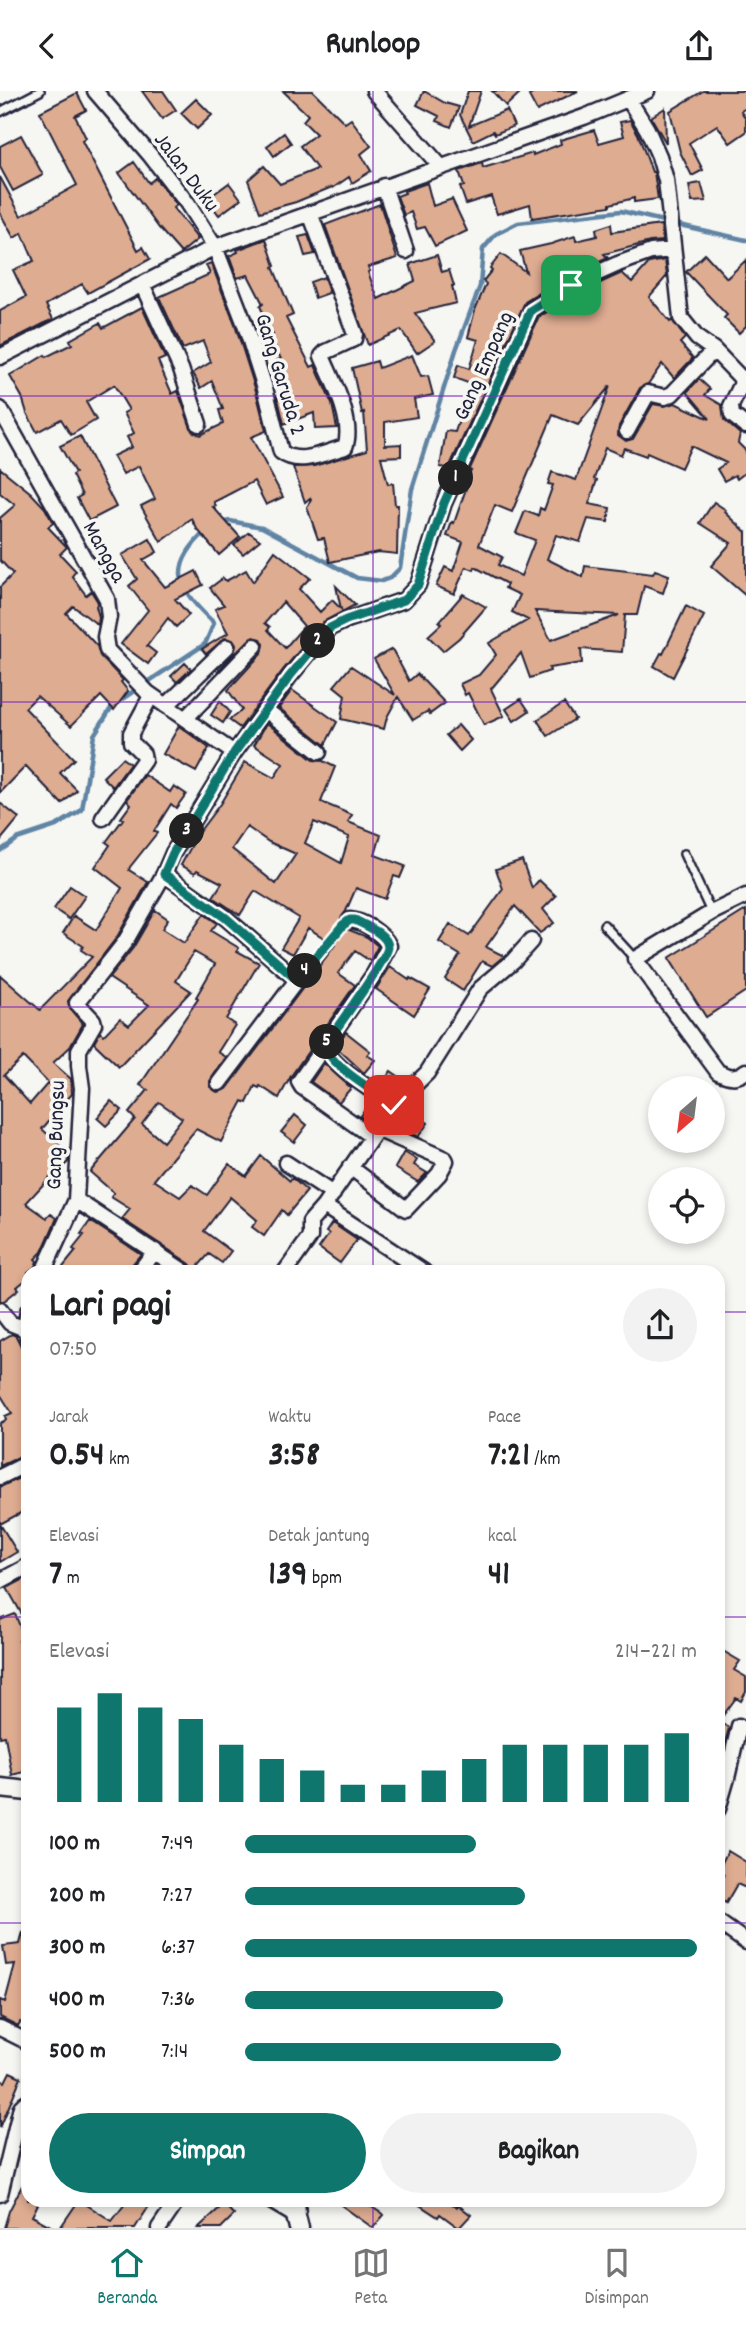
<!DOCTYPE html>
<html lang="id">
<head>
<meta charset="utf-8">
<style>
  :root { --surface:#fff; --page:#f2f2f2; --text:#202124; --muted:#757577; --line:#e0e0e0; --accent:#0f766e }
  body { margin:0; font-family:Dekko,sans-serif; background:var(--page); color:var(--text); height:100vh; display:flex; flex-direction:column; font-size:26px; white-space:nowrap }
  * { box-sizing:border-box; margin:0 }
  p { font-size:23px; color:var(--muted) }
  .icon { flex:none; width:38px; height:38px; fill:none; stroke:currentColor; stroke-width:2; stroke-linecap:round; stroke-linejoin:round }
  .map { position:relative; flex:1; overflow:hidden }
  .side { position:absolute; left:21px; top:1174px; width:704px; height:942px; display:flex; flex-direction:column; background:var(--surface); border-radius:21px; box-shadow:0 4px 10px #0003 }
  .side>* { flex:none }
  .needle { width:46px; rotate:208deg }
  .fabs { position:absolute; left:648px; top:985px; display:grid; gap:14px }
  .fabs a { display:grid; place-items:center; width:77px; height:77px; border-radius:50%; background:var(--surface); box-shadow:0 4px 10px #0003; font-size:35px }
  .pin { position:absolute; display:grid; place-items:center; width:60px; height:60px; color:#fff; margin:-30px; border-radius:14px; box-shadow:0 4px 10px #0006 }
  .km { position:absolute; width:35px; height:35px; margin:-18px; border-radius:50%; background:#222; color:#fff; font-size:19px; line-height:35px; text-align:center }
  .round { display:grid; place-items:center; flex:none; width:74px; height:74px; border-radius:37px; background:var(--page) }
  .summary { display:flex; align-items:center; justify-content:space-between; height:119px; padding:0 28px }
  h1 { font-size:38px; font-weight:700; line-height:52px }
  .figures { display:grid; grid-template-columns:repeat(3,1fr); gap:10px; height:119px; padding:7px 28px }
  .figures div { display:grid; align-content:center }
  .figures b { font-size:35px; font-weight:700 }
  .figures small { font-size:19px; font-weight:400 }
  .figures p { font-size:19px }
  .chart { height:196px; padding:14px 28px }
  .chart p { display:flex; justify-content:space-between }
  .chart svg { width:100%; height:126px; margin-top:7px; stroke:var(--accent); stroke-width:6 }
  .action { display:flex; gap:14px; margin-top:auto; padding:14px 28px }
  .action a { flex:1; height:80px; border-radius:42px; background:var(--accent); color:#fff; font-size:28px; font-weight:700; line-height:80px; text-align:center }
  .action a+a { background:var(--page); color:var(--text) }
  ul { padding:0 28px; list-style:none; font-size:23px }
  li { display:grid; grid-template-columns:112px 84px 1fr; align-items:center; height:52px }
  li i { height:18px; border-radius:9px; background:var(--accent) }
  header { display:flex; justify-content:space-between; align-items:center; height:91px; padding:0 28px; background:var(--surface); font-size:32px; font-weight:700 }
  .menu { display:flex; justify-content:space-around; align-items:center; height:98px; border-top:2px solid var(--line); background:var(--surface); font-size:19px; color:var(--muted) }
  .menu a { display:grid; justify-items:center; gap:4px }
  .menu .active { color:var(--accent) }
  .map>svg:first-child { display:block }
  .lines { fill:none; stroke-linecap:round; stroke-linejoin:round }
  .stream { stroke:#6084a4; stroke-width:4.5 }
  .building { fill:#deac91; stroke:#22223b; stroke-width:2; fill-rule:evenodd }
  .service-casing { stroke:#22223b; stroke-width:12 }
  .minor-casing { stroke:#22223b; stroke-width:19 }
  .tertiary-casing { stroke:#22223b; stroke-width:23 }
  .path { stroke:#22223b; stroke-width:2.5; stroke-dasharray:2 5; stroke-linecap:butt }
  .service { stroke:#f6f6f2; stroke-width:7 }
  .minor { stroke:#f6f6f2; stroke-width:14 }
  .tertiary { stroke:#f6f6f2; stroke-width:18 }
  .route-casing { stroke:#fff; stroke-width:14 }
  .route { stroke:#0f766e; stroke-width:9 }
  .grid { fill:none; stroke:#7b2cbf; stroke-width:2; stroke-opacity:0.55 }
  .labels { text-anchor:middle; stroke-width:7; stroke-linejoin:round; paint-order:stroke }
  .street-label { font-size:23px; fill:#22223b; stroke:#f6f6f2 }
</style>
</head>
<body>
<header><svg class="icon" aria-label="back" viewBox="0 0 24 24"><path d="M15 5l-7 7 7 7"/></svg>Runloop<svg class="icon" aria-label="share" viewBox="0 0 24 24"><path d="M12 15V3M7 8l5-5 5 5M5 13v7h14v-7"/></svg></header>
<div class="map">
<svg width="746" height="2137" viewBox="0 0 746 2137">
  <rect width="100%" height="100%" fill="#f6f6f2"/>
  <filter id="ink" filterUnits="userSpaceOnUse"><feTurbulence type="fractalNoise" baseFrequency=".0143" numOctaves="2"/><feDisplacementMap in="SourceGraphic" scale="14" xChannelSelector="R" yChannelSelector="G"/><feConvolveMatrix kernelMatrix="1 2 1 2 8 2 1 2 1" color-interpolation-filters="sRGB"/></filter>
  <g filter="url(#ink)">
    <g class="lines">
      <path class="stream" d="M675,133L746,149
        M222,432L230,430L262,436L357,487L382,490L390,487L400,477L412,398L456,259L480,195L483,158L496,143L518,132L621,120L667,131
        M0,760L17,748L56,735L82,719L94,644L113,614L205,553L214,532C179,499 165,478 206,440"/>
    </g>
    <path class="building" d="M142,0H163L176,19L162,28Z
      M283,0H313L345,32L351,28L371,55L361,63L371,80L352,92L349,86L333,97L332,96L296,111L260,121L248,89L264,75L280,93L317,78L300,55L316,43L303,30L308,24Z
      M424,0L445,12L459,16L451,36L437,30L439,25L417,14Z
      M468,0H481L469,35L507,19L514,35L495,43L493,40L473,50L460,24Z
      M492,0H522L506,15Z
      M538,0H578L537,20L529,5Z
      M703,0H746V17L741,20L746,28V41L730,52L717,34L689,52L703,79L692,85L680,61L670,20Z
      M77,2L86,19L75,25L86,47L82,50L138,159L143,156L150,168L88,202L82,193L46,214L53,228L0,255V220L26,206L13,179L34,170L22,142L14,147L0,122V86L21,125L77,94L40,21Z
      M196,8L212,24L197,38L181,22Z
      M665,17L666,52L651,26Z
      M630,29L638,43L652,81H654L658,108L634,111V107L610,113V115L532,127L530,113L497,123L491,105L466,113L460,96L464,95L459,80L482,72L483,77L533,62V64L561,53L560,49L594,39L599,52L624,45L620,31Z
      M284,42L291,52L274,65L267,55Z
      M21,44L43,84L13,100L0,76V55Z
      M134,71L149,92L155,87L177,114L173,117L198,148L181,162L159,137L119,82Z
      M229,92L241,108L219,124L207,108Z
      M427,92L433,115L452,108L467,140L435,155L425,136L417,138L411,121L404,124L397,105L405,102L404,100Z
      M701,92L706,110L692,111L689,94Z
      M380,113L397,167L368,176L370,180L368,181L378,208L415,190L410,173L437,164L442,181L449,179L454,195H452L456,212L415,222L435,250L417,262L401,239L368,254L325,134Z
      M611,133L612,141L661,134L663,150L650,151L604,163L608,167L566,186L525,211L449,377L440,376L446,340L455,341L471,293L454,287L458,274L469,278L478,249L468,246L475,219L486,193L483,190L492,179L490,177L501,163L526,181L520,160L551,153L575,145L576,150L597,145L596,138Z
      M308,144L315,163L305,165L299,146Z
      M266,148L275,175L273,176L293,224L286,227L311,276L315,274L332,313L337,337L315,338L314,322L284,333L277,304L291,298L277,269L281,268L270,245L273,244L260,215L263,213L248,184L237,187L229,165L238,161L237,159Z
      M705,163L727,187L746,169V235L739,242L724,227L727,224L686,181Z
      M665,169L667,185L649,206L670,231L672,229L685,247L680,252L693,267L674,287L662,273L648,293L640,297L619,335L618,344L626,350L633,348L653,313L664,315L675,312L710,328L687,301L699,288L710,298L705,304L722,314L724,329L740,343L738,352L746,360V381L737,388L735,384L724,390L717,378L726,372L691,355L681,377L647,362L646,365L624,357L621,364L605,357L594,388L597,389L589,413L610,417L608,431L588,428L580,451L556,444L547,468L583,486L585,475L653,483L655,479L669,484L663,502L644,495L637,524H625L622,561L581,558L582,572L549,577L550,580L530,587L521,562L491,598L504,625L484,634L468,602L465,604L460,593L479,584L496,564L489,552L528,529L512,521L520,504L505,497L507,493L475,476L474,479L466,476L454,503L436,495L445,476L453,480L463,451L447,445L452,431L454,432L468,392L466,391L471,380H469L539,226L576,203L622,182L632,191L649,172ZM610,295L576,389L552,381L548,393L553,394L544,419L540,417L538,425L525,420L516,442L535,449L521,485L498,474L502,466L479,454L495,414L512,421L553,324L578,334ZM535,520L619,524L551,549Z
      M211,172L235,234L256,300L266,340L251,346L283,406L266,414L254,390L214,411L216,415L213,416L240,446L219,464L197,438L192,428L161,451L141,415L155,408L139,375L123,383L113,365L132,356L127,346L134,342L124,322L129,319L114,294L86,311L96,329L71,344L61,328L37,341L27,322L22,306L10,285L45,264L46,266L72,253L70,249L100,232L103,237L142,216L165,267L158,270L172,303L178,300L192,340L200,344L223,333L219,319L223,318L212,290L201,297L193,282L211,271L203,250L183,258L159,206L210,183L206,174Z
      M324,186L329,202L315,207L310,191Z
      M412,264L421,286L428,285L433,304L414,308L417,326L385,331V354L401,353V365L381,366L388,393L393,392L395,414H398L397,463L378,461L330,471L324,447L318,448L307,416L311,409L310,407L305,411L293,376L314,375L367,359L364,321L362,322L352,277L377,270L379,277Z
      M80,345L116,416L89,430L77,407L82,404L72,384L75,382L60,355Z
      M0,377L31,402L45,417L53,432L48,436L67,456L60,463L76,480L72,485L86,504L91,500L98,511L96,515L99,526L98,534L73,515L66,522L97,555L100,565L123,589L121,591L128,600L114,619L101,605L71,635L37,605L25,617L74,668L60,682L77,699L62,713L26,675L0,702V496L13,483L0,469V427L15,414L0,402Z
      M714,411L726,419L725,421L746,441V505L711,475L731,452L700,432Z
      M249,441L260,449L243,463L234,454Z
      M150,448L157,461L143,469L165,496L196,480L203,494L175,508L189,524L176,536L168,527L147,555L156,562L148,573L121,553L148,519L129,495L137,488L122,464Z
      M275,460L310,487L299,498L320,521L332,509L341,518L336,495L355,514L323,531L283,579L240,637L229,629L242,619L228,599L262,562L264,553L261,548L252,546L217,581L234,562L236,554L233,549L225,547L206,563L202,558L228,542L215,518L224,514L210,497L223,487L226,490L246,479L253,491ZM283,511L304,535L285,557L268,539L270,536L265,532Z
      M463,503L486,516L459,547L443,560L428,545L441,533L439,531Z
      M686,515L704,525L673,586L654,575L661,562L663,563Z
      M392,558L409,590L417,583L445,612L430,623L428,620L413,629L398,606L387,626L384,638L341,628L345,604L334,595L351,575L395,604L374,568Z
      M185,572L191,578L177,591L171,585Z
      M292,599L337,631L325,654L279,617Z
      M521,608L529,620L514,630L506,618Z
      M220,610L230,621L223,632L211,624Z
      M564,612L575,628L548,645L537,629Z
      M267,632L313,669L323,670L335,676L321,711L352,724L348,731L381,744L375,764L405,775L400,787L394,785L385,808L356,797L346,820L341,827V833L344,837L367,846L378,855L370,870L355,860L338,882L355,894L291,985L279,1007L260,995L259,997L255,995L247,1012L243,1010L221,1051L196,1038L154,1089L180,1106L192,1094L207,1104L229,1073L246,1085L261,1065L290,1090L292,1087L307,1100L287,1124L282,1119L264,1145L252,1136L257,1129L230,1106L204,1140L231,1160L222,1172L209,1163L194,1180L190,1173L122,1128L130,1118L111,1106L114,1102L90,1081L135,1028L129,1022L148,999L140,994L198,908L196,906L215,873L194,861L176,890L191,900L119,976L94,952L100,941L104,944L120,927L129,934L149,914L109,887L133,857L155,819L168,828L162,838L184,852L204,823L217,832L211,840L239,857L237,860L259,872L226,928L235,934L218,961L226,966L210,990V996L217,1001L227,998L335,854L308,837L293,863L281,857L299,827L255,800L240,824L213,806L222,792L197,779L195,782L181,774L199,741L220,713L245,671L274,687L283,673L254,654ZM314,731L349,746L341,772L305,752ZM247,736L269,751L296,763L276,793L232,758ZM159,1011L182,1027L163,1051L142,1033Z
      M458,634L471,649L460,660L446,644Z
      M179,635L209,657L196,681L163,663Z
      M122,667L130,673L113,696L103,686Z
      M145,684L170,701L174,695L186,703L176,717L171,713L154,740L157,742L130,776L129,779L148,791L117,846L68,910L70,918L83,933L70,956L53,972L71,988L72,1003L42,1038L69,1063L68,1071L51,1087L50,1086L26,1112L47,1127L51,1123L57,1127L42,1161L35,1168L37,1170L35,1176L28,1181V1187L17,1196L19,1198L4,1210H0V884L40,919L92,866L81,859L83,855L63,842L74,825L96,839L122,797L95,776L110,754L106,751L123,728L121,727L131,713L127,709ZM23,966L48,992L30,1013L4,984Z
      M0,712L19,727L0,750Z
      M522,769L532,797L539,789L556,805L543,818L554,832L540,842L515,815L486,856L504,865L492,875L482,870L463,900L445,888L460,864L439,851L450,833L469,845L503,798L496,778Z
      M70,795L85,805L69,828L54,818Z
      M746,819V900L706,926L669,867Z
      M390,876L409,889L410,887L430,898L414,924L376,898Z
      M346,941L370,960L367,964L375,969L364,982L337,957L336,955Z
      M324,972L351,997L339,1011L311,991Z
      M391,980L401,987L392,1001L381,994Z
      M111,1010L122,1019L106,1035L97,1027Z
      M370,1010L381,1017L370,1032L360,1025Z
      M416,1023L428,1032L418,1046L405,1040Z
      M295,1024L307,1034L294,1051L281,1041Z
      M404,1061L417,1069L414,1074L427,1082L418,1091L395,1077Z
      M90,1130L141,1163L131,1175L130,1181H59L76,1160L73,1158L84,1144L81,1143Z
      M332,1132L357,1149L340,1172L319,1157L329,1143L326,1141Z
      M12,1243L16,1245L25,1263L28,1261V1362L0,1375V1332L6,1329L5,1325L12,1322L0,1303V1250Z
      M28,1383V1418L0,1433L17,1461L0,1471V1396Z
      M28,1486V1534L7,1497Z
      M15,1523L25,1548L19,1550L27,1568L23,1570L28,1583V1680L12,1684L5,1645L0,1646V1529Z
      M723,1560L740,1570L734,1579L746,1586V1601L741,1610L736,1607L719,1630L729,1637L724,1655L718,1651V1569Z
      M728,1760L746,1771V1797L737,1793L726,1812L718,1807V1796L724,1784L718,1779Z
      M23,1841L28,1872V1935L20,1931L18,1935L0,1926V1909L5,1911L15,1873L6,1874L3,1855L20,1853Z
      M10,1981L21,1986L0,2037V1989L5,1991Z
      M28,2083V2109H40L32,2125L54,2137H4L9,2120Z
      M79,2109L112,2130L128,2109H153L135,2137H60Z
      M334,2109H361L384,2124L373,2137Z
      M412,2109H449L448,2110L457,2116L458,2114L471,2124L459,2137L440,2123L438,2126Z
      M224,2113L234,2124L221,2137H198Z"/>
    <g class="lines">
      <defs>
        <path id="service" d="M0,21L40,0
          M684,763L711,821
          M604,834L635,868"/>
        <path id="minor" d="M95,0L150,64L187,112L215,156L244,231L265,297L281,361C299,375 324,362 345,356C355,331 332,289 322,265L326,261L354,248L355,243L310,122
          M374,0L441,76
          M629,9L647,38L659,65L666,89L681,227L697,247L714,259L740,286
          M384,95L406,160
          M142,193L181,278L199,333
          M0,266L215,156L584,26L647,0
          M740,286L742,292L731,315L732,324L746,335
          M0,318L107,508L109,526L105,546L107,559L148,602L234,662
          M627,340L648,302L665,306L672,303L714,259
          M166,615L227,556
          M266,619L319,661
          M185,628L255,555
          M103,727L144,669L143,663L131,651V642L151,605
          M746,805L711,822L635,868L718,981C729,986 736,988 746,980
          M350,829C363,830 383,842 389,855L374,883L325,954C328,975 376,1001 394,1014
          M325,954L299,991L302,996L371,1045
          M219,992L297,889L226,827L164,783L173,762L234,662L290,585L330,537L347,529L404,509L418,494L444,412L531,219L571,194L618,173L651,161L673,159
          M286,1072L333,1103
          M350,1076L406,1118L439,1083L446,1070L445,1068L377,1038
          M76,1109L185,1181
          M324,1115L424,1181
          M43,1181L76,1109L82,997L79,975V959L94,933L93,929L77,912L125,851L164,783
          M139,1181L155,1160
          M285,1181L310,1146V1131L324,1115L394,1014L427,982L480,898L513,870L531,850
          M0,1219L10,1232L25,1238
          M28,1246L25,1238L28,1220
          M0,1386L28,1372
          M0,1490L28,1475
          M718,1718L727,1687L739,1635
          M718,1831L746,1851
          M0,1937L28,1951
          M0,2103L21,2016L25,2012H28
          M269,2109L296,2125
          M159,2137L178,2109"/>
        <path id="tertiary" d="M0,1697L28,1700
          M295,2109L296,2125L299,2137"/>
      </defs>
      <use href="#service" class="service-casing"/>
      <use href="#minor" class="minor-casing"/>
      <use href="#tertiary" class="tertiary-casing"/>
      <path class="path" d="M306,878L339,838"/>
      <use href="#service" class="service"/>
      <use href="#minor" class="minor"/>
      <use href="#tertiary" class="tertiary"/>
    </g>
  </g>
  <g class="lines" filter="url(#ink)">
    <defs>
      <path id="route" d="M394,1014C376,1001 329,975 325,954C335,939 388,867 388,856C388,843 364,834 355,829H350L343,834L297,889L226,827L164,783L173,762L234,662L290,585L314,556L330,537L346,529L404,509L418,494L444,412L531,219L571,194"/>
    </defs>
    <use href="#route" class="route-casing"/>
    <use href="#route" class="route"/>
  </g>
  <path class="grid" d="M373,0V1181M0,305H746M0,611H746M0,916H746M0,1221H28M718,1221H746M0,1526H28M718,1526H746M0,1832H28M718,1832H746M373,2109V2137"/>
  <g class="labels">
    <g class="street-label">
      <text transform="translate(188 80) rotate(53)" y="8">Jalan Duku</text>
      <text transform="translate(482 274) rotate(-66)" y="8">Gang Empang</text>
      <text transform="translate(282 283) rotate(73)" y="8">Gang Garuda 2</text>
      <text transform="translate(106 460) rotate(61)" y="8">Mangga</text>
      <text transform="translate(54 1044) rotate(-88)" y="8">Gang Bungsu</text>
    </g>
  </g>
</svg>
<div class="fabs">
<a><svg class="needle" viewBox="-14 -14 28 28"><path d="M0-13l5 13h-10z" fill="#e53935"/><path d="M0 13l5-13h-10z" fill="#757577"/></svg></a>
<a><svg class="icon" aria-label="locate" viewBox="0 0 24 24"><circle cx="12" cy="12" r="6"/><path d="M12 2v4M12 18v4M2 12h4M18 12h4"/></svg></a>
</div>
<div class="pin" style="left:571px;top:194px;background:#1e9e55"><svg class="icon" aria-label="arrive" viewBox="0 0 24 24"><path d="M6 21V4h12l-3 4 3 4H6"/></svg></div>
<div class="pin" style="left:394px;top:1014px;background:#d93025"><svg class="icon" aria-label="check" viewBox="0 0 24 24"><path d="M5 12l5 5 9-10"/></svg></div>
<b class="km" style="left:456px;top:387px">1</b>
<b class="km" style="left:318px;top:550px">2</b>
<b class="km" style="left:187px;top:740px">3</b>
<b class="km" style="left:305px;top:880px">4</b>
<b class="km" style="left:327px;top:951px">5</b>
<section class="side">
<div class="summary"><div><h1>Lari pagi</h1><p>07:50</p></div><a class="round"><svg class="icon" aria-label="share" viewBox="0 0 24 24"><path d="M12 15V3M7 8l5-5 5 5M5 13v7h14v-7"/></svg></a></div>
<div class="figures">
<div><p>Jarak</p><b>0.54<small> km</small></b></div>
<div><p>Waktu</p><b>3:58</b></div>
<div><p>Pace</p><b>7:21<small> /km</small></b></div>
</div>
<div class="figures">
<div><p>Elevasi</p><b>7<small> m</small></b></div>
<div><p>Detak jantung</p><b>139<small> bpm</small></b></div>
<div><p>kcal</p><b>41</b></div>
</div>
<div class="chart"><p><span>Elevasi</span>214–221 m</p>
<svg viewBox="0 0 160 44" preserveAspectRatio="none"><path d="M5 44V11M15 44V6M25 44V11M35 44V15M45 44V24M55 44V29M65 44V33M75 44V38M85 44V38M95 44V33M105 44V29M115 44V24M125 44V24M135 44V24M145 44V24M155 44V20"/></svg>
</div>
<ul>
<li><b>100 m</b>7:49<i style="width:51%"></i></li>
<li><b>200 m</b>7:27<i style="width:62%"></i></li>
<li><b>300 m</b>6:37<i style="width:100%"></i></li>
<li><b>400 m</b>7:36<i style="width:57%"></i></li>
<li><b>500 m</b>7:14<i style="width:70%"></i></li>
</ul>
<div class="action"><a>Simpan</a><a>Bagikan</a></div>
</section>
</div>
<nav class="menu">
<a class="active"><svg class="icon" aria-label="home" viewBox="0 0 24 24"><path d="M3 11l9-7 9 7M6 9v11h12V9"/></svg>Beranda</a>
<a><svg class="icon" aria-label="map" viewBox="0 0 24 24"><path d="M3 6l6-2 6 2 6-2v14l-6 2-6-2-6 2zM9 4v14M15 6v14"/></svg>Peta</a>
<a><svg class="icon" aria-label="saved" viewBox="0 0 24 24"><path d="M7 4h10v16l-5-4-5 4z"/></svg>Disimpan</a>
</nav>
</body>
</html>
